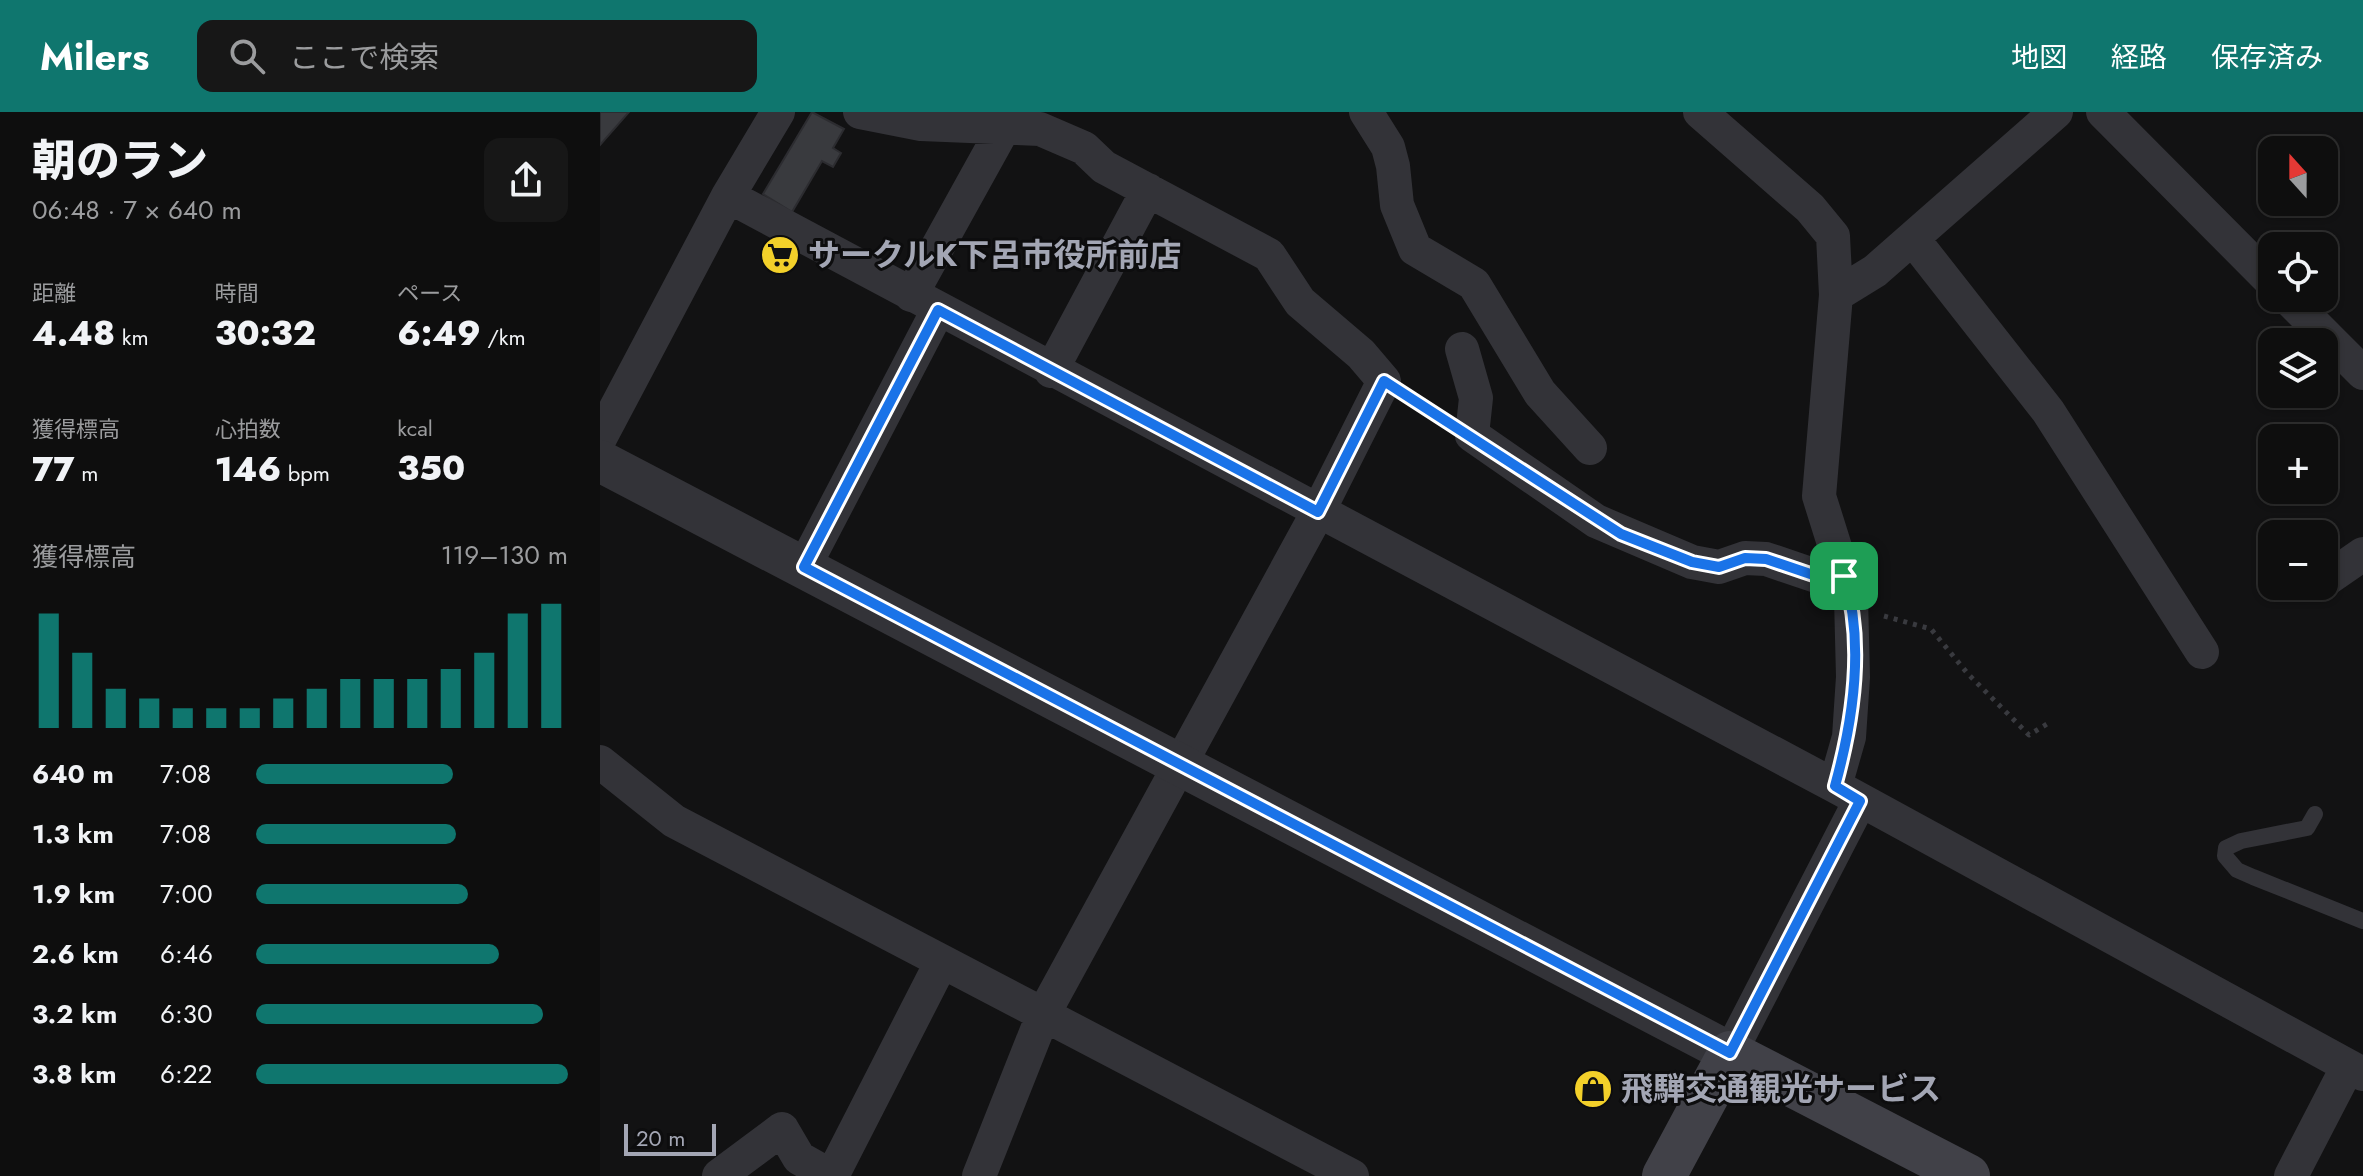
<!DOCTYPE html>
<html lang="ja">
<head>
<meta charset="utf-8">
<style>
  :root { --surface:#0e0e0e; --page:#171717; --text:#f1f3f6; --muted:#9b9c9e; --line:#2e2e2e; --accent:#0f766e }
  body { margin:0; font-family:Jost,"Noto Sans JP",sans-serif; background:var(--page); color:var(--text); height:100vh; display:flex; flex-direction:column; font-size:30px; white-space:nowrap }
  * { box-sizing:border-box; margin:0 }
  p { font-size:26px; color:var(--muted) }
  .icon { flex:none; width:44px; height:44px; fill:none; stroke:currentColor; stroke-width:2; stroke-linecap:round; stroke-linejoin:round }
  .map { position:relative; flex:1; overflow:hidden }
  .sheet { display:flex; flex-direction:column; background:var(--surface); width:600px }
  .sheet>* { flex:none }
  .needle { width:52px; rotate:339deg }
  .buttons { position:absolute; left:1658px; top:24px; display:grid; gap:16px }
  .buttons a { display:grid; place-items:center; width:80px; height:80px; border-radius:16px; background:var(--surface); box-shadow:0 2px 6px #0004,0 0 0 2px var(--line); font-size:40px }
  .scale { position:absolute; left:24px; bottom:20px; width:92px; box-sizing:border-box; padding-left:8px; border:4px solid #a3a6b4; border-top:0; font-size:22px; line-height:28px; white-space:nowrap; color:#a3a6b4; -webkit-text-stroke:6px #0d0d0e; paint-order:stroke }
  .pin { position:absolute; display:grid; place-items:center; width:68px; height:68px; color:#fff; margin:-34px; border-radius:16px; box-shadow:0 4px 12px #0006 }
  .round { display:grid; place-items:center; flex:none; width:84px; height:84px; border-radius:16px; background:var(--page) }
  .headline { display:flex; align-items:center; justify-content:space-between; height:136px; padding:0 32px }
  h1 { font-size:44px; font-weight:800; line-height:60px }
  .stats { display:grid; grid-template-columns:repeat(3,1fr); gap:12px; height:136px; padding:8px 32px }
  .stats div { display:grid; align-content:center }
  .stats b { font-size:34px; font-weight:800 }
  .stats small { font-size:22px; font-weight:400 }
  .stats p { font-size:22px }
  .chart { height:224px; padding:16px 32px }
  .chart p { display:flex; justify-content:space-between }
  .chart svg { width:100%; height:144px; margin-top:8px; stroke:var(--accent); stroke-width:6 }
  ul { padding:0 32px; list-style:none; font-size:26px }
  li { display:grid; grid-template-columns:128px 96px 1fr; align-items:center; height:60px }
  li i { height:20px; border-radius:10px; background:var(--accent) }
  header { display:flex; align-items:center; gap:48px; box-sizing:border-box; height:112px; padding:0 40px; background:var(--accent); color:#fff }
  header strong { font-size:38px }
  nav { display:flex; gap:44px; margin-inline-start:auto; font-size:28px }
  .search { width:560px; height:72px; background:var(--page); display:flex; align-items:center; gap:20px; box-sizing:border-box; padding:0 28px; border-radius:16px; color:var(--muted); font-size:30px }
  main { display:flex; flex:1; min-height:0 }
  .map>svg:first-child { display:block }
  .building { fill:#393a3e; stroke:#2c2c30; stroke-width:2 }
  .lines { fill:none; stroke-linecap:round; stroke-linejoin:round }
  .path { stroke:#393a3f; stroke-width:5; stroke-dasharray:4 6; stroke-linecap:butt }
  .service { stroke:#333338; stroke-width:16 }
  .minor { stroke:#333338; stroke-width:34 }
  .tertiary { stroke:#333338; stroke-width:42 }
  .secondary { stroke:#414148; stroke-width:44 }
  .route-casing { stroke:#fff; stroke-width:16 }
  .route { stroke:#1a73e8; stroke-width:10 }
  .labels { text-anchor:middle; stroke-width:6; stroke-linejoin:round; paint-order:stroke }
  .poi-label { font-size:32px; font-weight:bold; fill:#a3a6b4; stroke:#0d0d0e; text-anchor:start }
</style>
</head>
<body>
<header>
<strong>Milers</strong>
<div class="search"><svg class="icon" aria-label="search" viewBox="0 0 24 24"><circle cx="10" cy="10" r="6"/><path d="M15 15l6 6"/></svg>ここで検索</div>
<nav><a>地図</a><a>経路</a><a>保存済み</a></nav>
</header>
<main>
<section class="sheet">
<div class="headline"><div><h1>朝のラン</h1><p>06:48 · 7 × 640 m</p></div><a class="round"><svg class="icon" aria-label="share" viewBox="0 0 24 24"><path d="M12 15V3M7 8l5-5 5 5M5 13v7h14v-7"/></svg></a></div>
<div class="stats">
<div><p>距離</p><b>4.48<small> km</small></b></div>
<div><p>時間</p><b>30:32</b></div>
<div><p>ペース</p><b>6:49<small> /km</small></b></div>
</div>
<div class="stats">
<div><p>獲得標高</p><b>77<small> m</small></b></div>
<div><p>心拍数</p><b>146<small> bpm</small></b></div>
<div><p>kcal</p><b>350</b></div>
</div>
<div class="chart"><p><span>獲得標高</span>119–130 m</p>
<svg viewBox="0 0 160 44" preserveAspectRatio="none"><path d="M5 44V9M15 44V21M25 44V32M35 44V35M45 44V38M55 44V38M65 44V38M75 44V35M85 44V32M95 44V29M105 44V29M115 44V29M125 44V26M135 44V21M145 44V9M155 44V6"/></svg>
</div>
<ul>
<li><b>640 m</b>7:08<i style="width:63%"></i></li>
<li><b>1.3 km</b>7:08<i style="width:64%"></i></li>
<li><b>1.9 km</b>7:00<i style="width:68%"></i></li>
<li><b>2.6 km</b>6:46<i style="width:78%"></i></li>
<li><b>3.2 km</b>6:30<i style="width:92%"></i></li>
<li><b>3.8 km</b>6:22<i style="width:100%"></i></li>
</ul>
</section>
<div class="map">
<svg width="1763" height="1064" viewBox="0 0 1763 1064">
  <rect width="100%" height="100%" fill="#121213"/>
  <path class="building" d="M0,0H29L0,33Z
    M212,0L244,17L233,36L241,41L233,55L222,49L192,100L163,82Z"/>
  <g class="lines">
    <path class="path" d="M808,285L844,307
      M1284,504L1331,517L1368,562L1429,623L1447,612"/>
    <path class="service" d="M1715,702L1707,716L1641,729L1626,736L1625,744L1637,758L1653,765L1763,809"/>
    <path class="minor" d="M260,0L321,12L440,17L484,36L504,55L669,143L700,190L761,242L784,269L718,400L443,903L379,1064
      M766,0L788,35L793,54L797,93L815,137L874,172L940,281L990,336
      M1100,0L1210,96L1233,124L1236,183L1219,384L1251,486L1253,565L1249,625L1235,674
      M1503,0L1672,170
      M128,84L1235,674L1763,962
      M1313,127L1448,299L1602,540
      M311,183L403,17
      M1236,183L1275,159L1456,0
      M1688,186L1763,261
      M862,237L876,286L872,323L996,409L1092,450L1119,455L1145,446L1166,447L1228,468L1244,464
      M451,259L548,78
      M0,326L128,84L178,0
      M204,455L338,198
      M1724,469L1763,442
      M0,650L74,709L752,1064
      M1130,941L1260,689
      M119,1064L182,1017L199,1046L231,1064
      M232,1064L341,851
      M1691,1064L1748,954"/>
    <path class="tertiary" d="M0,349L1130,941"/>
    <path class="secondary" d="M1064,1064L1130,941L1368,1064"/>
  </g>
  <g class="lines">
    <defs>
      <path id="route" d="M338,198L718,400L784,269L1021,422L1092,450L1119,455L1145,446L1166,447L1228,468L1244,464C1265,530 1253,609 1235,674L1260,689L1130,941L204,455Z"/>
    </defs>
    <use href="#route" class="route-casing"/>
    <use href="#route" class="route"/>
  </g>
  <defs>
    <symbol id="supermarket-disc" viewBox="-11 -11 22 22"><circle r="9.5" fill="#f3d02a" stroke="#0d0d0e"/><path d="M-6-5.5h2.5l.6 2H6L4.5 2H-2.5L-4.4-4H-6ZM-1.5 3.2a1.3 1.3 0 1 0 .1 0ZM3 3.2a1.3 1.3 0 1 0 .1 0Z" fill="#111"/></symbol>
    <symbol id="shop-disc" viewBox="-11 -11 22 22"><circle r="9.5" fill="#f3d02a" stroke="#0d0d0e"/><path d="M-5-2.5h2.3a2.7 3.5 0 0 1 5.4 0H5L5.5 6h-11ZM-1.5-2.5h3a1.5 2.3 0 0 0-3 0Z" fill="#111"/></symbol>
  </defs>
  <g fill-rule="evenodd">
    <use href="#supermarket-disc" x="158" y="121" width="44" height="44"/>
    <use href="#shop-disc" x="971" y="955" width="44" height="44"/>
  </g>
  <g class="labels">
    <g class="poi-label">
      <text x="208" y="154">サークルK下呂市役所前店</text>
      <text x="1021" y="988">飛騨交通観光サービス</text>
    </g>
  </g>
</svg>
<div class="buttons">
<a><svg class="needle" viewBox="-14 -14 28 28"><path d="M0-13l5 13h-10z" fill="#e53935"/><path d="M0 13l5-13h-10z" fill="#9b9c9e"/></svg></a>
<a><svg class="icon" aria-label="locate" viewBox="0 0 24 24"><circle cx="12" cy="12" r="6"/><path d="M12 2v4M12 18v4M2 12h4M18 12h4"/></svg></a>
<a><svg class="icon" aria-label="layers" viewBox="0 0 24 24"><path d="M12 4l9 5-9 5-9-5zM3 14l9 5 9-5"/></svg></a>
<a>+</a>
<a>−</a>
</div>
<div class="scale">20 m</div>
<div class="pin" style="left:1244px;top:464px;background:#1e9e55"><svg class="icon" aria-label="arrive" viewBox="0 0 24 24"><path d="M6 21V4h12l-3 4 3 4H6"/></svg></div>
</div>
</main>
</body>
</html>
